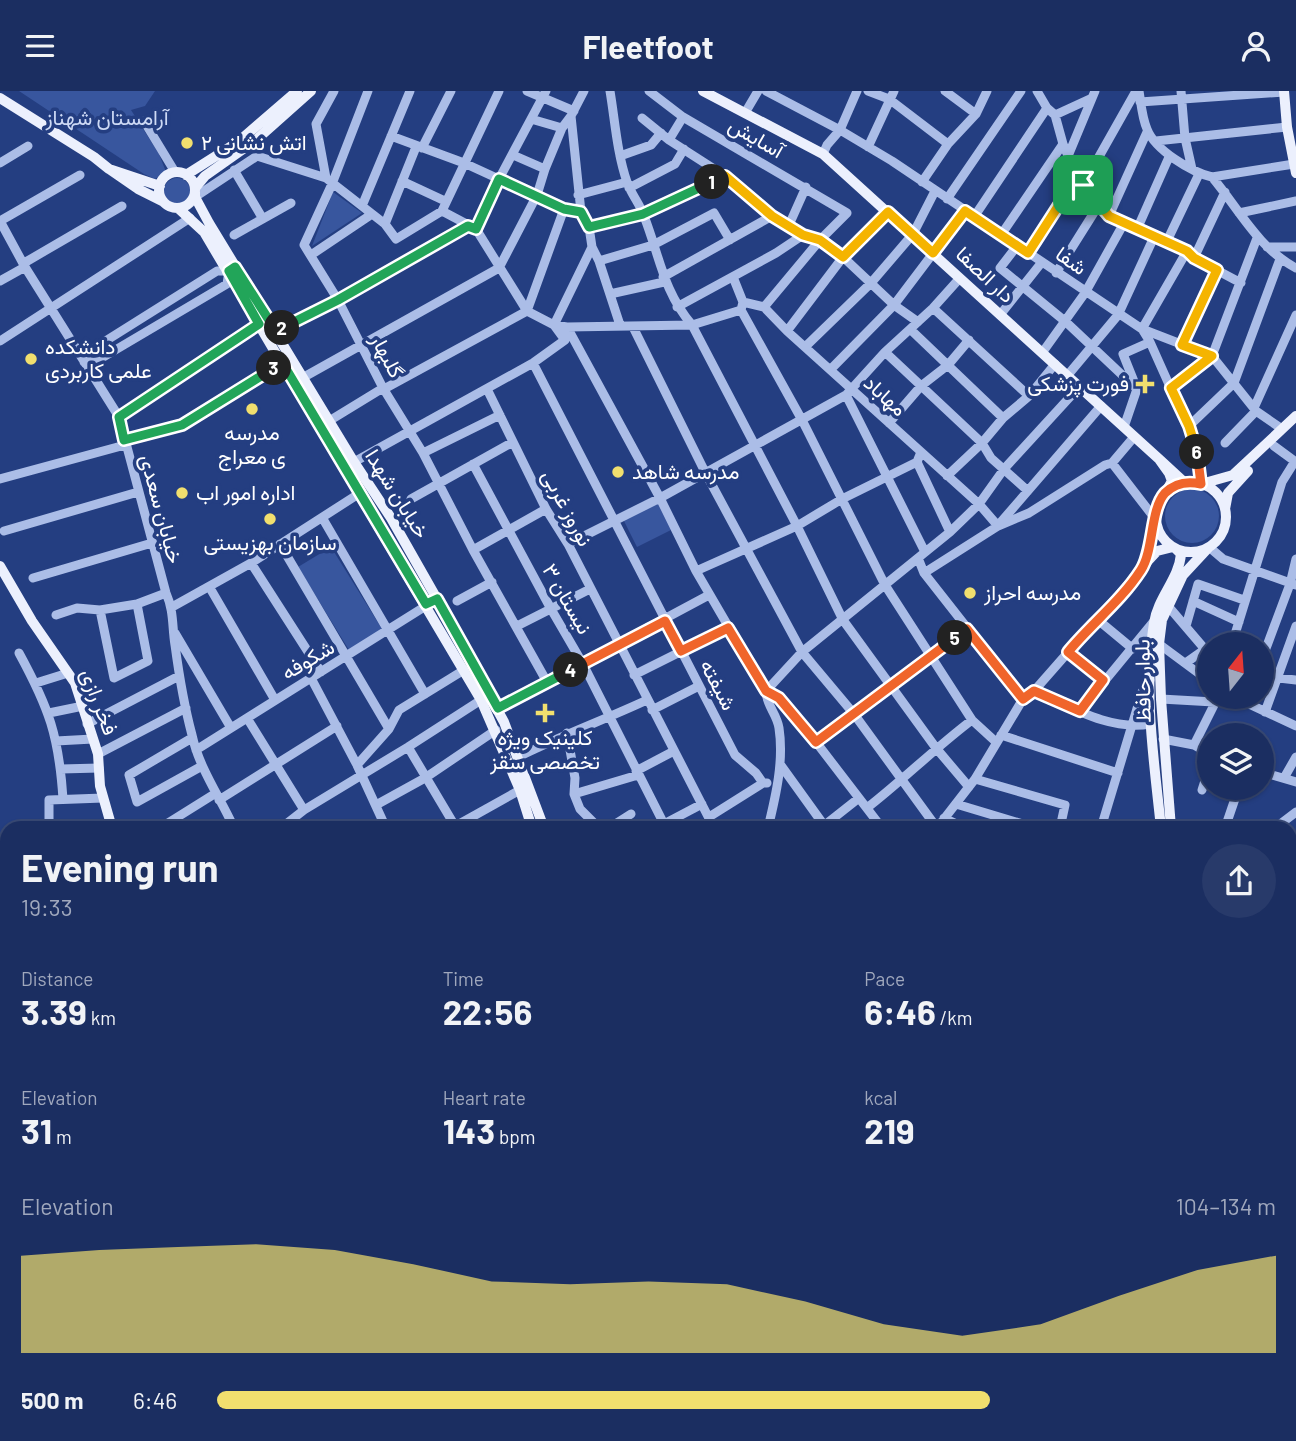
<!DOCTYPE html>
<html lang="en">
<head>
<meta charset="utf-8">
<style>
  :root { --surface:#1b2e61; --page:#283a6a; --text:#f1f3f6; --muted:#a0a8bd; --line:#394a76; --accent:#f1df6e }
  body { margin:0; font-family:Barlow,Vazirmatn,sans-serif; background:var(--page); color:var(--text); height:100vh; display:flex; flex-direction:column; font-size:26px; white-space:nowrap }
  * { box-sizing:border-box; margin:0 }
  p { font-size:23px; color:var(--muted) }
  .icon { flex:none; width:38px; height:38px; fill:none; stroke:currentColor; stroke-width:2; stroke-linecap:round; stroke-linejoin:round }
  .map { position:relative; flex:1; overflow:hidden }
  .sheet { position:absolute; left:0px; top:730px; width:1297px; height:621px; display:flex; flex-direction:column; background:var(--surface); border-radius:21px 21px 0 0; box-shadow:0 2px 5px #0004,0 0 0 2px var(--line) }
  .sheet>* { flex:none }
  .needle { width:46px; rotate:17deg }
  .tools { position:absolute; left:1197px; top:541px; display:grid; gap:14px }
  .tools a { display:grid; place-items:center; width:77px; height:77px; border-radius:50%; background:var(--surface); box-shadow:0 2px 5px #0004,0 0 0 2px var(--line); font-size:35px }
  .pin { position:absolute; display:grid; place-items:center; width:60px; height:60px; color:#fff; margin:-30px; border-radius:14px; box-shadow:0 4px 10px #0006 }
  .km { position:absolute; width:35px; height:35px; margin:-18px; border-radius:50%; background:#222; color:#fff; font-size:19px; line-height:35px; text-align:center }
  .round { display:grid; place-items:center; flex:none; width:74px; height:74px; border-radius:37px; background:var(--page) }
  .headline { display:flex; align-items:center; justify-content:space-between; height:119px; padding:0 21px }
  h1 { font-size:38px; font-weight:700; line-height:52px }
  .metrics { display:grid; grid-template-columns:repeat(3,1fr); gap:10px; height:119px; padding:7px 21px }
  .metrics div { display:grid; align-content:center }
  .metrics b { font-size:35px; font-weight:700 }
  .metrics small { font-size:19px; font-weight:400 }
  .metrics p { font-size:19px }
  .chart { height:196px; padding:14px 21px }
  .chart p { display:flex; justify-content:space-between }
  .chart svg { width:100%; height:126px; margin-top:7px; fill:var(--accent); opacity:.7 }
  ul { padding:0 21px; list-style:none; font-size:23px }
  li { display:grid; grid-template-columns:112px 84px 1fr; align-items:center; height:52px }
  li i { height:18px; border-radius:9px; background:var(--accent) }
  header { display:flex; justify-content:space-between; align-items:center; height:91px; padding:0 21px; background:var(--surface); font-size:32px; font-weight:700 }
  .map>svg:first-child { display:block }
  .green { fill:#38569e }
  .lines { fill:none; stroke-linecap:round; stroke-linejoin:round }
  .minor { stroke:#abbde7; stroke-width:9 }
  .major { stroke:#ecf0fd; stroke-width:10 }
  .split-1-casing { stroke:#fff; stroke-width:14 }
  .split-2-casing { stroke:#fff; stroke-width:14 }
  .split-3-casing { stroke:#fff; stroke-width:14 }
  .split-4-casing { stroke:#fff; stroke-width:14 }
  .split-5-casing { stroke:#fff; stroke-width:14 }
  .split-6-casing { stroke:#fff; stroke-width:14 }
  .split-7-casing { stroke:#fff; stroke-width:14 }
  .split-1 { stroke:#f5b400; stroke-width:9 }
  .split-2 { stroke:#22a559; stroke-width:9 }
  .split-3 { stroke:#22a559; stroke-width:9 }
  .split-4 { stroke:#22a559; stroke-width:9 }
  .split-5 { stroke:#f0652b; stroke-width:9 }
  .split-6 { stroke:#f0652b; stroke-width:9 }
  .split-7 { stroke:#f5b400; stroke-width:9 }
  .poi-dot { fill:#f1df6e; stroke:#243e81; stroke-width:2.5 }
  .labels { text-anchor:middle; stroke-width:7; stroke-linejoin:round; paint-order:stroke }
  .park-label { font-size:21px; fill:#cedaf5; stroke:#243e81 }
  .street-label { font-size:21px; fill:#fff; stroke:#243e81 }
  .poi-label { font-size:21px; fill:#fff; stroke:#243e81; text-anchor:start }
</style>
</head>
<body>
<header><svg class="icon" aria-label="menu" viewBox="0 0 24 24"><path d="M4 6h16M4 12h16M4 18h16"/></svg>Fleetfoot<svg class="icon" aria-label="person" viewBox="0 0 24 24"><circle cx="12" cy="8" r="4"/><path d="M4 21q1-7 8-7t8 7"/></svg></header>
<div class="map">
<svg width="1296" height="1350" viewBox="0 0 1296 1350">
  <rect width="100%" height="100%" fill="#243e81"/>
  <path class="green" d="M19,0H155L145,15L131,19L159,63L166,81L155,88L144,83Z
    M164 100a13 13 0 1 1 26 0a13 13 0 1 1-26 0Z
    M333,101L362,122L312,155Z
    M1165 425a27 27 0 1 1 54 0a27 27 0 1 1-54 0Z
    M657,411L671,439L637,456L623,428Z
    M331,456L382,538L349,559L298,476Z"/>
  <g class="lines">
    <path class="minor" d="M334,0L316,33L326,87L385,133L396,148L442,120L499,0
      M368,0L332,93L304,154L338,209L383,297L423,362L473,459L547,591
      M527,0L574,20
      M610,0C615,30 617,62 627,91C631,103 640,113 644,125C660,166 663,200 692,234L797,435L843,529L936,657L969,696
      M649,0L683,26L847,122L820,149L764,216
      M766,0L840,39L892,70L1142,238L1150,251L1197,356L1201,393
      M868,0L889,8L948,53
      M945,0L976,23
      M1037,0L1047,17L1055,24L1063,53L1077,86L1109,125L1187,160L1194,167L1241,192
      M1139,0C1141,12 1142,27 1147,38C1155,59 1191,81 1212,86C1239,118 1258,157 1296,177
      M1181,0L1185,47L1192,78
      M1140,11L1284,1
      M745,22L758,0
      M1055,24L1092,7
      M571,25L581,121L589,136L592,156L599,170L620,234
      M642,27L669,49L725,85L772,125L803,144L820,149L843,166L894,214L918,231
      M531,28L562,37
      M144,30L175,81
      M391,45L464,72L564,118L581,121
      M669,49L683,26
      M1156,50L1287,36
      M868,56L894,0
      M422,57L451,0
      M823,63L827,54L840,39L857,0
      M513,64L545,78
      M620,65L651,54L661,42
      M1068,65L1095,0
      M0,72L28,55
      M234,79L263,128
      M1212,86L1294,73
      M402,90L445,110
      M922,91L948,53L976,23L987,0
      M1083,94L1136,0
      M629,97L675,73L684,58
      M578,104L627,91
      M195,106L257,65L326,87
      M947,108L1021,0
      M362,115L410,0
      M442,120L476,138L527,220L554,234L567,236L692,234L741,219L743,211
      M1239,122L1296,110
      M1109,125L1147,41
      M974,126L1047,17
      M0,130L25,176L119,326L166,502C174,520 172,535 175,554C179,584 184,614 192,644C199,677 220,706 234,737
      M0,130L80,84
      M385,133L416,56
      M789,134L806,96
      M589,136L644,123L725,85
      M1138,136L1169,66
      M476,138L499,88L546,0
      M234,144L291,112
      M1001,144L1063,53
      M1167,150L1199,83
      M1017,155L1000,177L1066,231L1137,298
      M1267,156H1296
      M1187,160L1142,238L1212,265L1256,320L1282,338
      M1028,162L1077,86
      M311,164L372,123
      M1194,167L1225,101
      M599,170L653,154L714,122L730,149
      M24,172L122,115
      M217,180H229L227,193L95,271H84L88,261Z
      M1056,182L1100,112
      M663,186L772,125
      M733,186L743,211
      M0,190L25,176
      M610,203L664,191
      M743,211L764,216L787,240L979,413L998,435
      M677,216L776,162L803,144
      M933,217L1029,305
      M741,219L802,329L885,494L972,629L996,651
      M1000,224L1042,171
      M567,236L660,407L696,480L766,600C766,614 777,623 779,637C784,670 776,704 768,737
      M633,236L705,381L802,561L854,623L937,737
      M911,239L1003,327
      M276,240L338,209L468,135
      M787,240L843,166L888,121
      M0,250L190,127
      M1182,253L1217,179
      M805,256L871,192L913,143L935,100
      M885,261L982,352L991,367L1028,400
      M1042,262L1085,202L1124,132
      M533,272L735,664L756,682L763,692
      M831,278L894,214L965,120
      M1067,285L1118,224L1154,146
      M304,286L499,177L537,104L545,78L562,37L571,25L584,0
      M1171,297L1212,265L1257,147
      M384,298L527,220L564,118
      M487,298L546,418L568,453L714,737
      M846,304L925,461
      M1254,317L1296,224
      M119,326L259,233
      M329,330L383,297
      M889,332L921,295L948,274L969,249
      M1189,335L1234,292L1280,168
      M1124,336L1137,298L1123,263L1150,251
      M123,349L182,334L282,271
      M1225,352L1256,320
      M1274,355L1296,371
      M423,362L500,324
      M354,371L533,272L565,249L554,234L592,156
      M917,371L950,441
      M1112,372L1156,429
      M473,373L551,518L583,573L666,737
      M947,385L982,352L1003,327L1029,305L1055,273
      M0,388L125,354
      M411,408L513,351
      M323,428L425,603
      M1001,431L1101,315
      M4,440L138,401
      M280,453L389,638
      M568,453L660,407L846,304L885,261L933,217L959,188
      M1209,456L1223,468L1296,494
      M473,459L546,418
      M918,467L924,482L1023,608
      M251,472L321,581
      M696,480L797,435L842,408L917,371L921,361
      M924,482L998,435L1029,422L1105,374L1112,372L1134,346
      M33,487L152,452
      M210,497L275,609
      M457,510L492,491
      M1193,510L1239,531
      M1168,515L1209,563
      M172,516L251,472L360,402
      M100,519L114,587L148,570L137,513
      M56,524L77,517L100,519L137,513L166,502
      M1098,529L1133,558
      M517,535L590,498
      M1186,535L1198,493L1244,509
      M175,542L231,637
      M1159,553L1209,590
      M1232,553L1282,391L1295,370
      M1068,561L1103,589
      M19,562C49,617 59,645 63,708
      M1262,568L1290,493L1296,468
      M1187,571L1204,559
      M634,584L728,537
      M1262,585L1296,589
      M311,587L357,674L386,737
      M36,592L68,582
      M766,600L802,561L950,441L979,413L1004,378L1080,295
      M766,600L779,607L816,651L882,737
      M1034,600C1071,616 1110,640 1150,633
      M1234,606L1296,635
      M1161,608L1214,611
      M498,617L709,504
      M652,619L699,595
      M1080,620L1154,530
      M1265,621L1296,535
      M49,622L83,615
      M247,627L304,719
      M87,633L179,585
      M567,642L575,687L574,703L580,718L599,737
      M1001,644L1118,682
      M192,647L129,684L137,711L202,675
      M1163,648L1194,654L1209,663
      M56,650L93,648
      M816,651L967,538
      M1194,654L1218,606
      M408,656L455,735
      M196,659L437,508
      M98,663L186,617
      M518,666C560,645 604,629 647,609
      M780,673L826,737
      M357,674L389,638L399,619L464,579
      M61,678L99,677
      M636,680L674,660
      M1262,681L1296,691
      M1284,687L1296,666
      M975,688L1065,714L1060,737
      M1202,699L1209,677
      M574,703L638,684
      M219,709L337,635
      M956,713L1036,737
      M376,714L425,687L496,639
      M867,717C903,689 935,657 972,629
      M709,726L763,692H767
      M944,727L965,737
      M664,733L702,713
      M1171,735L1185,737
      M49,737V709L103,707
      M160,737L216,702
      M281,737L304,719L408,656L481,609
      M452,737L520,699
      M609,737L631,723
      M821,737L859,707
      M937,737L975,688L1023,608L1034,600L1143,476
      M1101,737L1142,601L1150,589
      M1225,737L1239,696
      M1275,737L1296,721
      M1290,779L1296,774
      M0,804H5L7,854
      M1290,837L1296,832
      M1290,893L1296,889
      M1290,900L1296,912
      M0,918L7,926
      M0,936L7,931
      M1290,948L1296,943
      M1290,1009L1296,1003
      M0,1021L7,1014
      M1290,1098L1296,1097
      M0,1115L7,1118
      M1290,1125L1296,1156
      M0,1138L7,1141
      M0,1180L7,1175
      M1290,1200L1296,1199
      M0,1208L7,1219
      M0,1267L7,1278
      M1290,1275L1296,1285
      M0,1307L7,1301
      M0,1319H7
      M67,1344L74,1350
      M121,1344L133,1350
      M438,1344L440,1350
      M564,1344L570,1350
      M739,1344L748,1350
      M813,1344L814,1346
      M887,1344L900,1350
      M1046,1344L1051,1350
      M1081,1344L1086,1350
      M1116,1344L1119,1350
      M1140,1344L1144,1350
      M23,1350L30,1344
      M251,1350L253,1344
      M322,1350L326,1344
      M331,1350L333,1344
      M341,1350L357,1345
      M760,1350L763,1344
      M782,1350L787,1344
      M863,1350L870,1344
      M930,1350L932,1344
      M1148,1350L1157,1344"/>
    <path class="major" d="M703,0L823,63L1159,368
      M1284,0L1287,36L1296,82
      M0,7L94,66L109,78
      M159 99a18 18 0 1 1 36 0a18 18 0 1 1-36 0Z
      M186,84L238,51L297,0
      M160,95L109,78L138,98L162,110
      M195,97L205,85L256,49L311,0
      M195,101V106L209,132L354,371L391,427L437,508L504,631L544,737
      M178,117L204,141L481,609L520,699L532,737
      M1156 426a35 35 0 1 1 70 0a35 35 0 1 1-70 0Z
      M1201,393L1233,384L1296,325
      M1167,399L1172,390L1169,382L1159,368L1185,392
      M1225,418L1228,402L1248,380
      M1144,474L1157,460L1173,456
      M0,475L32,530L75,592L98,663L100,695L112,737
      M1143,476L1156,429
      M1161,737C1154,669 1143,600 1154,532C1158,506 1179,488 1181,463L1176,458
      M1171,737L1161,608L1159,553L1162,529L1183,484L1209,456
      M0,1044L7,1050
      M665,1344L676,1350
      M684,1344L695,1350
      M962,1344L966,1350
      M972,1344L974,1350
      M1236,1344V1350
      M1245,1344L1246,1350
      M203,1350L219,1344
      M231,1350L246,1344"/>
  </g>
  <g class="lines">
    <defs>
      <path id="split-1" d="M712,91L725,85L772,125L803,144L820,149L843,166L888,121L933,162L965,120L1028,162L1077,86L1083,94"/>
      <path id="split-2" d="M282,237L338,209L468,135L476,138L499,88L564,118L581,121L589,136L643,123L712,91"/>
      <path id="split-3" d="M274,277L182,334L124,349L119,326L259,233L229,180L235,176L276,240L282,237"/>
      <path id="split-4" d="M274,277L282,271L426,513L437,508L498,617L571,579"/>
      <path id="split-5" d="M571,579L665,530L681,560L728,537L766,600L779,607L816,651L955,547"/>
      <path id="split-6" d="M955,547L967,538L1023,608L1034,600L1080,620L1103,589L1068,561C1091,533 1121,510 1141,479C1154,459 1150,419 1165,402C1175,392 1188,390 1201,393L1197,361"/>
      <path id="split-7" d="M1083,94L1109,125L1187,160L1194,167L1217,179L1182,254L1212,265L1171,297L1189,335L1197,361"/>
    </defs>
    <use href="#split-1" class="split-1-casing"/>
    <use href="#split-2" class="split-2-casing"/>
    <use href="#split-3" class="split-3-casing"/>
    <use href="#split-4" class="split-4-casing"/>
    <use href="#split-5" class="split-5-casing"/>
    <use href="#split-6" class="split-6-casing"/>
    <use href="#split-7" class="split-7-casing"/>
    <use href="#split-1" class="split-1"/>
    <use href="#split-2" class="split-2"/>
    <use href="#split-3" class="split-3"/>
    <use href="#split-4" class="split-4"/>
    <use href="#split-5" class="split-5"/>
    <use href="#split-6" class="split-6"/>
    <use href="#split-7" class="split-7"/>
  </g>
  <g class="poi-dot">
    <circle cx="187" cy="52" r="7"/>
    <circle cx="31" cy="268" r="7"/>
    <path d="M1141.5 282.5h7v7h7v7h-7v7h-7v-7h-7v-7h7z"/>
    <circle cx="252" cy="318" r="7"/>
    <circle cx="618" cy="381" r="7"/>
    <circle cx="182" cy="402" r="7"/>
    <circle cx="270" cy="428" r="7"/>
    <circle cx="970" cy="502" r="7"/>
    <path d="M541.5 611.5h7v7h7v7h-7v7h-7v-7h-7v-7h7z"/>
  </g>
  <g class="labels">
    <g class="park-label">
      <text x="107" y="34">آرامستان شهناز</text>
    </g>
    <g class="street-label">
      <text transform="translate(756 47) rotate(30)" y="7">آسایش</text>
      <text transform="translate(1071 170) rotate(35)" y="7">شفا</text>
      <text transform="translate(985 184) rotate(43)" y="7">دار الصفا</text>
      <text transform="translate(387 265) rotate(62)" y="7">گلبهار</text>
      <text transform="translate(885 305) rotate(42)" y="7">مهاباد</text>
      <text transform="translate(397 403) rotate(58)" y="7">خیابان شهدا</text>
      <text transform="translate(567 417) rotate(62)" y="7">نوروز غربی</text>
      <text transform="translate(161 418) rotate(75)" y="7">خیابان سعدی</text>
      <text transform="translate(567 508) rotate(60)" y="7">نیستان ۳</text>
      <text transform="translate(308 569) rotate(-31)" y="7">شکوفه</text>
      <text transform="translate(1143 590) rotate(-91)" y="7">بلوار حافظ</text>
      <text transform="translate(718 594) rotate(63)" y="7">شیفته</text>
      <text transform="translate(99 611) rotate(69)" y="7">فخر رازی</text>
    </g>
    <g class="poi-label">
      <text x="201" y="59">اتش نشانی ۲</text>
      <text x="45" y="263">دانشکده<tspan x="45" dy="24">علمی کاربردی</tspan></text>
      <text x="1129" y="300" text-anchor="end">فورت پزشکی</text>
      <text x="252" y="349" text-anchor="middle">مدرسه<tspan x="252" dy="24">ی معراج</tspan></text>
      <text x="632" y="388">مدرسه شاهد</text>
      <text x="196" y="409">اداره امور اب</text>
      <text x="270" y="459" text-anchor="middle">سازمان بهزیستی</text>
      <text x="984" y="509">مدرسه احراز</text>
      <text x="545" y="654" text-anchor="middle">کلینیک ویژه<tspan x="545" dy="24">تخصصی سقز</tspan></text>
    </g>
  </g>
</svg>
<div class="tools">
<a><svg class="needle" viewBox="-14 -14 28 28"><path d="M0-13l5 13h-10z" fill="#e53935"/><path d="M0 13l5-13h-10z" fill="#a0a8bd"/></svg></a>
<a><svg class="icon" aria-label="layers" viewBox="0 0 24 24"><path d="M12 4l9 5-9 5-9-5zM3 14l9 5 9-5"/></svg></a>
</div>
<div class="pin" style="left:1083px;top:94px;background:#1e9e55"><svg class="icon" aria-label="arrive" viewBox="0 0 24 24"><path d="M6 21V4h12l-3 4 3 4H6"/></svg></div>
<b class="km" style="left:712px;top:91px">1</b>
<b class="km" style="left:282px;top:237px">2</b>
<b class="km" style="left:274px;top:277px">3</b>
<b class="km" style="left:571px;top:579px">4</b>
<b class="km" style="left:955px;top:547px">5</b>
<b class="km" style="left:1197px;top:361px">6</b>
<section class="sheet">
<div class="headline"><div><h1>Evening run</h1><p>19:33</p></div><a class="round"><svg class="icon" aria-label="share" viewBox="0 0 24 24"><path d="M12 15V3M7 8l5-5 5 5M5 13v7h14v-7"/></svg></a></div>
<div class="metrics">
<div><p>Distance</p><b>3.39<small> km</small></b></div>
<div><p>Time</p><b>22:56</b></div>
<div><p>Pace</p><b>6:46<small> /km</small></b></div>
</div>
<div class="metrics">
<div><p>Elevation</p><b>31<small> m</small></b></div>
<div><p>Heart rate</p><b>143<small> bpm</small></b></div>
<div><p>kcal</p><b>219</b></div>
</div>
<div class="chart"><p><span>Elevation</span>104–134 m</p>
<svg viewBox="0 0 160 44" preserveAspectRatio="none"><path d="M0 44V10L10 8L20 7L30 6L40 8L50 13L60 19L70 20L80 19L90 20L100 26L110 34L120 38L130 34L140 24L150 15L160 10V44z"/></svg>
</div>
<ul>
<li><b>500 m</b>6:46<i style="width:73%"></i></li>
</ul>
</section>
</div>
</body>
</html>
